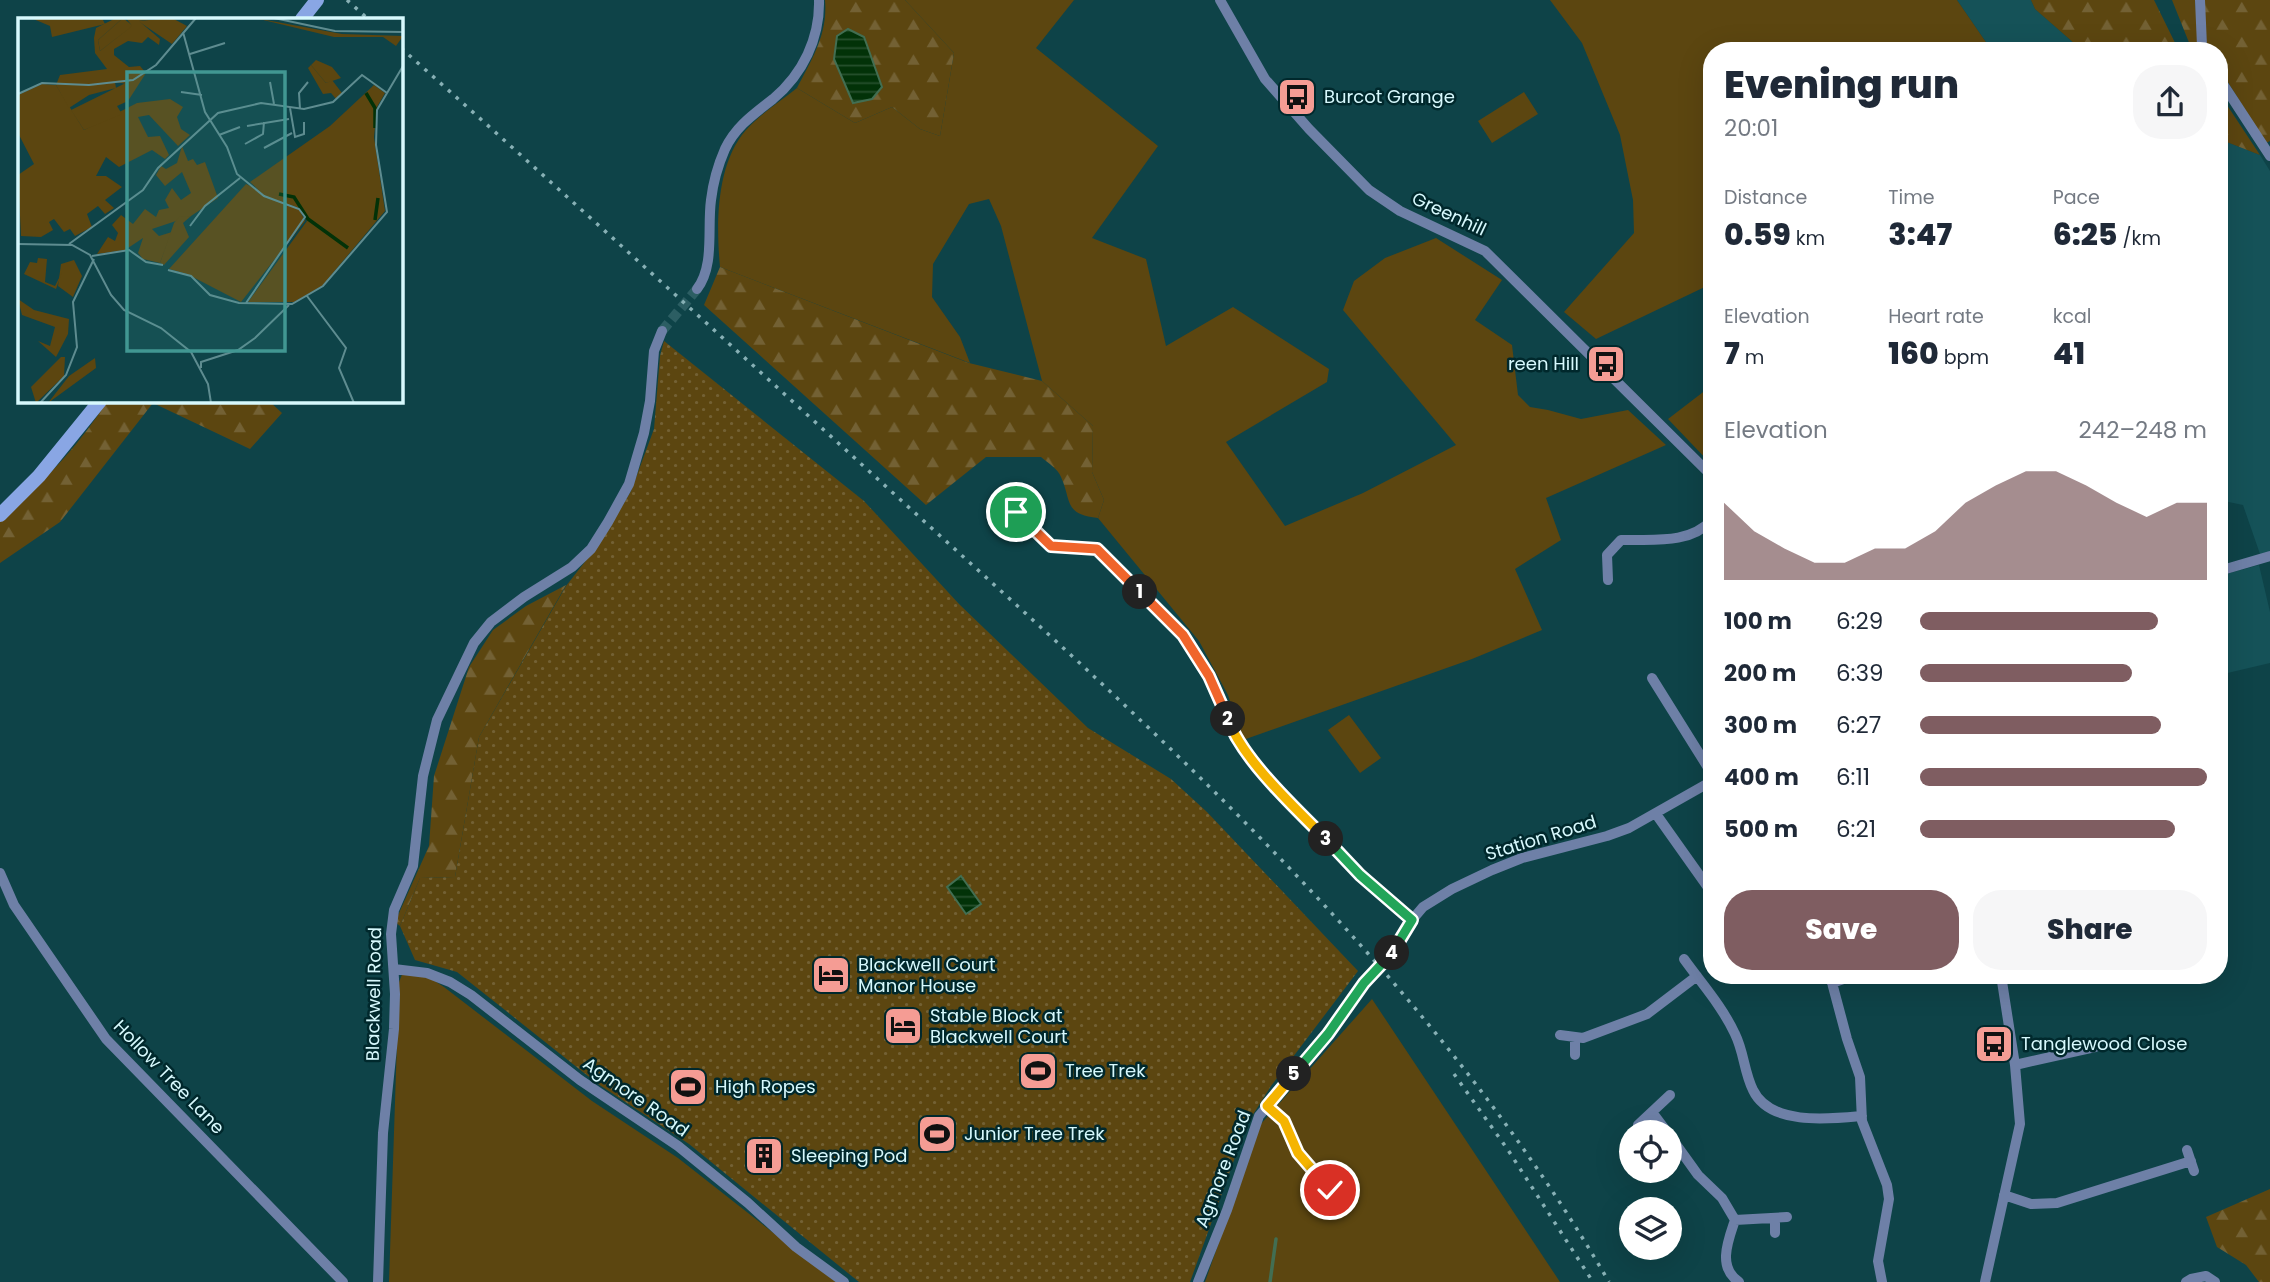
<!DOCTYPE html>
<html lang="en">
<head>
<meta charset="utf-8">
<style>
  :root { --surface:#fff; --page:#f6f6f7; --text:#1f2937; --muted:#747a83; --accent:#7f5d61 }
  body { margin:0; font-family:Poppins,sans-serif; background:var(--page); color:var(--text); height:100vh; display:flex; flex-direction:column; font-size:26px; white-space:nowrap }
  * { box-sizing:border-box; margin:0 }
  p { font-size:23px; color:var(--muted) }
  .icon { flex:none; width:38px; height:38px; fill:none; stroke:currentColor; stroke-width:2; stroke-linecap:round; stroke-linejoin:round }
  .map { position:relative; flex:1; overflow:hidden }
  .drawer { position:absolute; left:1703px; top:42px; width:525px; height:942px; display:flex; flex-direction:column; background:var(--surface); border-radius:28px; box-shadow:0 7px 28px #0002 }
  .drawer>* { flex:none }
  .tools { position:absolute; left:1619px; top:1120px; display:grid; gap:14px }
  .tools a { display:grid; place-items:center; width:63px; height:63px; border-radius:50%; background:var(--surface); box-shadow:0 7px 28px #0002; font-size:35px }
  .pin { position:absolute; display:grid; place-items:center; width:60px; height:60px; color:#fff; margin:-30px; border:4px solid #fff; border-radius:50%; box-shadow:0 2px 7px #0007 }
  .km { position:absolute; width:35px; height:35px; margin:-18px; border-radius:50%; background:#222; color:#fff; font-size:19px; line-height:35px; text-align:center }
  .round { display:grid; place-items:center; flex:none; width:74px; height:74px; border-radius:28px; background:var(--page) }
  .headline { display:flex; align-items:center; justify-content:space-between; height:119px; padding:0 21px }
  h1 { font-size:38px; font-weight:800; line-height:52px }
  .stats { display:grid; grid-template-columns:repeat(3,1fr); gap:10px; height:119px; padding:7px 21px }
  .stats div { display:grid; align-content:center }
  .stats b { font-size:30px; font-weight:800 }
  .stats small { font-size:19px; font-weight:400 }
  .stats p { font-size:19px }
  .chart { height:196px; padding:14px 21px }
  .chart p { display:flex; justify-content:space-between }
  .chart svg { width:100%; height:126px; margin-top:7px; fill:var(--accent); opacity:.7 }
  .cta { display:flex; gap:14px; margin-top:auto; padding:14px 21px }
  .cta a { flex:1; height:80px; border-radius:28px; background:var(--accent); color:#fff; font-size:28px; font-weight:800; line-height:80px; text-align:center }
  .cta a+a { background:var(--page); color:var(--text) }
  ul { padding:0 21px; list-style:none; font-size:23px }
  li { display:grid; grid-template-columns:112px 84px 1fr; align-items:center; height:52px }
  li i { height:18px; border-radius:9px; background:var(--accent) }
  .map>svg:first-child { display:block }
  .built { fill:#155258 }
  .green { fill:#5c4610 }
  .forest { fill:url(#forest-firs) }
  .park { fill:url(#park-dots) }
  .water { fill:url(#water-rules); stroke:#426e52; stroke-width:2 }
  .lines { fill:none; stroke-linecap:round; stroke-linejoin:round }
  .stream { stroke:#426e52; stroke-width:3.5 }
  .minor-tunnel { stroke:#2c5e63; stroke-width:10; stroke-dasharray:10 5; stroke-linecap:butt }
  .minor { stroke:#6e80a7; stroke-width:10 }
  .secondary { stroke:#89a6e4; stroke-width:14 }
  .rail { stroke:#87b0b5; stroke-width:3.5; stroke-dasharray:3.5 7; stroke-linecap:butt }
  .split-1-casing { stroke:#fff; stroke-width:14 }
  .split-2-casing { stroke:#fff; stroke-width:14 }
  .split-3-casing { stroke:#fff; stroke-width:14 }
  .split-4-casing { stroke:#fff; stroke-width:14 }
  .split-5-casing { stroke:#fff; stroke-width:14 }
  .split-6-casing { stroke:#fff; stroke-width:14 }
  .split-1 { stroke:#f0652b; stroke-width:9 }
  .split-2 { stroke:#f0652b; stroke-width:9 }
  .split-3 { stroke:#f5b400; stroke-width:9 }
  .split-4 { stroke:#22a559; stroke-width:9 }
  .split-5 { stroke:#22a559; stroke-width:9 }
  .split-6 { stroke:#f5b400; stroke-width:9 }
  .labels { text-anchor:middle; stroke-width:5; stroke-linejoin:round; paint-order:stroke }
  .poi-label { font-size:18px; fill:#d7f9fd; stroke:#00282c; text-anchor:start }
  .street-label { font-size:18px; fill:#d7f9fd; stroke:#00282c }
  .inset-river { fill:none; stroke:#023208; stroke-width:3.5 }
  .inset-road { fill:none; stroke:#5e8c90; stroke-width:2 }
  .view { fill:#419792; fill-opacity:0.15; stroke:#419792; stroke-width:3.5 }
  .inset-edge { fill:none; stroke:#d7f9fd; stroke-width:3.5 }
</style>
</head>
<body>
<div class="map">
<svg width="2270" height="1282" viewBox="0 0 2270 1282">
  <defs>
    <pattern id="forest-firs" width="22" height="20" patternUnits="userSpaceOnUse" patternTransform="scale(1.75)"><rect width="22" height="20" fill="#5c4610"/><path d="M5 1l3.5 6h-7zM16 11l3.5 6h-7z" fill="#736134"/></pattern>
    <pattern id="park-dots" width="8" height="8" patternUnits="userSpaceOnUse" patternTransform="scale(1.75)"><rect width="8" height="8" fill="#5c4610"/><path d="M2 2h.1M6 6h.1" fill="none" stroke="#736134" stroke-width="1.8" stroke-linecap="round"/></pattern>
    <pattern id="water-rules" width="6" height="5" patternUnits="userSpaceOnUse" patternTransform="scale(1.75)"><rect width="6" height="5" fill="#023208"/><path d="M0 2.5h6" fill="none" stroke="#26502d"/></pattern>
  </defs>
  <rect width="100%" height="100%" fill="#0e4348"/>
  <path class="built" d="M1957,0H2031L2035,9L2083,51H1992Z
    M2219,139L2260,155L2270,171V551L2260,554L2243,505L2219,500Z
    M2259,565L2270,612V663L2219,675V576Z"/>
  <path class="green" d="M905,0H1074L1036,48L1158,146L1092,238L1146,259L1166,346L1233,307L1329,369L1327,382L1226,442L1285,526L1363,493L1456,445L1343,310L1354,281L1385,258L1436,238L1502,280L1475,320L1512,345L1518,395L1530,407L1548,410L1581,419L1628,410L1666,445L1546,498L1561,540L1515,569L1542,630L1472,659L1243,740L1228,695L1199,641L1098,518L1104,500L1092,472L1093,426L1042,381L1001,226L989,199L969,204L933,264L932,297L960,337L970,363L720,267C716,224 716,164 746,130C760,114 781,101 797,88L855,123L892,107L920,129L940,136L954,53Z
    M1550,0H1957L1992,51H1712L1711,284L1596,339L1564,312L1634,233L1633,200L1620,135L1582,43Z
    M1524,92L1538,114L1492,143L1478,121Z
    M1711,386V464L1668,419Z
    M1349,715L1381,758L1360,773L1328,730Z
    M403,972L427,976L444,987L592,1101L678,1158L836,1282H389L399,982Z
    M1372,999L1560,1282H1205L1260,1125Z"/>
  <path class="forest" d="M825,0H905L954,53L940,136L920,129L892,107L855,123L797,88C812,59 828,34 825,0Z
    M2031,0H2154L2179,51H2083L2035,9Z
    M2172,0H2195L2200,51H2195L2190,45Z
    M2204,0H2270V141L2266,143L2219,68V51H2209L2204,43Z
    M2219,93L2260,155L2219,139Z
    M720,267L969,363L1042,381L1093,426L1092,472L1104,500L1098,518C1063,514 1072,501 1061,477C1058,469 1048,463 1041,457H986L926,505L704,305Z
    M107,401H269L282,413L250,449L153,403L60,522L0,563V521C40,485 79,447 107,401Z
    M566,585L479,737L455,877L420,878L400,926L395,922L429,846L434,776L469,667L493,630L526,606Z
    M2270,1189V1282H2259L2246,1265L2217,1247L2206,1217Z"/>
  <path class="park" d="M664,341L864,501L959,604L1088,728L1171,779L1207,812L1358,971L1271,1086L1247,1124L1190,1282H859L689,1144L598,1084L457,972L415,960L400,926L420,878L455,877L479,737L566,586L602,540L631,491L654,429L660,356Z"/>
  <path class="water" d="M848,29L864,37L882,87L872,99L853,103L834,59L837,36Z
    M961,876L981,904L966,914L947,887Z"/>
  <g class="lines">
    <path class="stream" d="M1270,1282L1276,1239"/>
    <path class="minor-tunnel" d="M662,331L697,289"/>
    <path class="minor" d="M1220,0L1265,79L1309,129L1369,190L1400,211L1485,251L1712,476
      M2200,0L2202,46L2205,51
      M2219,78L2270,156
      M697,289C715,265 707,229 711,200C713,183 718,165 725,149C736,126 754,114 773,99C803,74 820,38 819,0
      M1016,512L1051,546L1097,549L1183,635L1209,675L1222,702L1234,737L1282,794L1360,875L1412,920
      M2219,571L2270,556
      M1608,580L1607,555L1621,540C1652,539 1689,545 1712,520
      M1652,678L1712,774
      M1656,814L1712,893
      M0,873L14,905L106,1039L343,1282
      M1684,959C1702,984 1722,1006 1735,1034C1744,1052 1744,1072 1753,1090C1770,1126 1830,1119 1862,1116
      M394,969L427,973L450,982L471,995L580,1080L678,1146L748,1203L796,1247L844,1282
      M1831,979L1847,1039L1860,1077L1862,1121L1887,1185L1889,1199L1878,1261L1882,1282
      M1832,983L1849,977
      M1560,1035L1583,1038L1647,1014L1697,976
      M1575,1055V1038
      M2015,1065L2095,1047
      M1267,1106L1284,1121L1298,1153L1330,1190
      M1652,1112L1667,1132
      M1638,1125L1670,1095
      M1670,1136L1698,1175L1722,1198L1735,1220C1728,1241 1717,1267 1739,1282
      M2187,1150L2194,1171
      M2004,1195L2031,1204L2057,1203L2191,1161
      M1775,1218V1233
      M1735,1220L1787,1217
      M378,1282L383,1133L394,1029L395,994L391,934L394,910L413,866L423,776L437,720L474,643L491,622L524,597L572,567L591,549L608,522L629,484L644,433L650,401L654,351L662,331
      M1198,1282L1227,1210L1259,1116L1328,1034L1357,992L1384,963L1412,920L1423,907L1452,889L1492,870L1522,858L1607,836L1629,828L1712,781
      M1985,1282L2020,1124L2015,1065L2001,975
      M2186,1282L2191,1279L2206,1276L2215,1282"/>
    <path class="secondary" d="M302,19L317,0
      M0,515L39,476L100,401"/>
    <path class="rail" d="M347,0L368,19
      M401,48C581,208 759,371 937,533C1186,758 1438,988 1609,1282
      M1454,1074L1508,1150L1593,1282"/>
  </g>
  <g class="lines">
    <defs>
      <path id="split-1" d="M1016,512L1051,546L1097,549L1140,592"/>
      <path id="split-2" d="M1140,592L1183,635L1209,676L1228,719"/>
      <path id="split-3" d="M1228,719C1242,759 1295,808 1326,839"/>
      <path id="split-4" d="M1326,839L1360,875L1412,920L1392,953"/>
      <path id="split-5" d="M1294,1074L1328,1034L1364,983L1392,953"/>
      <path id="split-6" d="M1294,1074L1267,1106L1284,1121L1298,1153L1330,1190"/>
    </defs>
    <use href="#split-1" class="split-1-casing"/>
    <use href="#split-2" class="split-2-casing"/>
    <use href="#split-3" class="split-3-casing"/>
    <use href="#split-4" class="split-4-casing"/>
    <use href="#split-5" class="split-5-casing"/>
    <use href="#split-6" class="split-6-casing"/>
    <use href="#split-1" class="split-1"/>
    <use href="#split-2" class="split-2"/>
    <use href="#split-3" class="split-3"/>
    <use href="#split-4" class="split-4"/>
    <use href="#split-5" class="split-5"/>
    <use href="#split-6" class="split-6"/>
  </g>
  <defs>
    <symbol id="bus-square" viewBox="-11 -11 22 22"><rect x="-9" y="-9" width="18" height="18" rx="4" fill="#f59c94" stroke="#00282c"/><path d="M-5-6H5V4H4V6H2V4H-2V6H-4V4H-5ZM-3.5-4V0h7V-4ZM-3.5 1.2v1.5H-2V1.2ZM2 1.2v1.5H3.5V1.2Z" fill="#111"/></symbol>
    <symbol id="hotel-square" viewBox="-11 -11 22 22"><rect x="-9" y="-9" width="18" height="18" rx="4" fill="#f59c94" stroke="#00282c"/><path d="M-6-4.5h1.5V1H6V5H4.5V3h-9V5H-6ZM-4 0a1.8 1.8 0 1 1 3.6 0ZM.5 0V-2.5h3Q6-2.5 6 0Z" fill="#111"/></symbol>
    <symbol id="stadium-square" viewBox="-11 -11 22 22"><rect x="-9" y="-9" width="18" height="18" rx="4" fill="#f59c94" stroke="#00282c"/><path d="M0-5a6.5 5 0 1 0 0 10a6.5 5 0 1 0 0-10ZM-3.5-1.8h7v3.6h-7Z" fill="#111"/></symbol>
    <symbol id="building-square" viewBox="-11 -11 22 22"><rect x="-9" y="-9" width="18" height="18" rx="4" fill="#f59c94" stroke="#00282c"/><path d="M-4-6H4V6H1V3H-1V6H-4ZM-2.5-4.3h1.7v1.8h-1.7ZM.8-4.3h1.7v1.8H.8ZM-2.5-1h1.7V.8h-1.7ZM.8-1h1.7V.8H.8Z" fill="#111"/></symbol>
  </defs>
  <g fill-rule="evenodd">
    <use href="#bus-square" x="1275" y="75" width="44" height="44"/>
    <use href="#bus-square" x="1584" y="342" width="44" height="44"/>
    <use href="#hotel-square" x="809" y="953" width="44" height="44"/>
    <use href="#hotel-square" x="881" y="1004" width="44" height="44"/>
    <use href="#bus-square" x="1972" y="1022" width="44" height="44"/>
    <use href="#stadium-square" x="1016" y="1049" width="44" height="44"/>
    <use href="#stadium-square" x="666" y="1065" width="44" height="44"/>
    <use href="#stadium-square" x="915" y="1112" width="44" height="44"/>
    <use href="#building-square" x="742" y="1134" width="44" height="44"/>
  </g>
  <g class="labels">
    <g class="poi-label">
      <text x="1324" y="103">Burcot Grange</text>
      <text x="1579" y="370" text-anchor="end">reen Hill</text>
      <text x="858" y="971">Blackwell Court<tspan x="858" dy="21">Manor House</tspan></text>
      <text x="930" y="1022">Stable Block at<tspan x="930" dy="21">Blackwell Court</tspan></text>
      <text x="2021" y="1050">Tanglewood Close</text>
      <text x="1065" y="1077">Tree Trek</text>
      <text x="715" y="1093">High Ropes</text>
      <text x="964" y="1140">Junior Tree Trek</text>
      <text x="791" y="1162">Sleeping Pod</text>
    </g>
    <g class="street-label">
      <text transform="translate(1449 214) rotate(25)" y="6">Greenhill</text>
      <text transform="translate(1541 838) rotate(-17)" y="6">Station Road</text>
      <text transform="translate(374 994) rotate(-89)" y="6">Blackwell Road</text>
      <text transform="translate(169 1077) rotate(46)" y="6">Hollow Tree Lane</text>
      <text transform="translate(636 1097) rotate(35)" y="6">Agmore Road</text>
      <text transform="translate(1223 1169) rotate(-69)" y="6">Agmore Road</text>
    </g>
  </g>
  <g transform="translate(18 18)">
    <rect width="385" height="385" fill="#0e4348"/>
    <path d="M13,0H84L87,6L34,19L32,8ZM105,0L115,8L82,33L80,22ZM154,0L169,8L154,26L120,3ZM293,47L308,65L314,62L324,75L318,81L313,75L305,76L290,50ZM24,66L38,67L66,112L119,85L152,81L165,89L159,99L163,111L172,117L160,128L131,97L120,99L130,119L142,118L151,137L147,141L134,132L101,149L88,139L78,158H88L104,169L87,182L96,190L87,196L80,188L69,196L74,209L57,218L52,211L46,214L36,201L31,204L35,212L23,219L3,218L0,157L16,146L0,115V77ZM356,67L367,75L359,89L356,119L367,193L304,268L276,284H230L289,203L284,191L247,178L232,164L312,108ZM164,128L170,143L175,141L179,147L187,144L200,180L173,198L134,211L141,218L154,214L142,245L125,241L120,235L125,220L107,232L79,236L90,219L97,223L100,215L94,207L103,197L115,206L127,191L138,199L141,192L151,190L147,182L154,170L163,182L173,175L164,154L147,168L138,157L143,148L148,151L159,145ZM56,242L64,258L55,279L40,268L43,246Z" fill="#5c4610"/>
    <path d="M98,0H105L80,22L82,33L114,8L108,0H139L121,3L142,21L141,27L130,19L124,25L110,23L96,31V37L111,49L122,48L127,54L109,66L97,64L98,70L71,77L51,90L38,67L42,57L89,51L77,35L76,20L78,10ZM237,0L324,16L385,18L378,28L365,19H316ZM298,42L314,49L323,60L308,65L293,47ZM128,55L110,83L99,88L104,96L66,112L53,92ZM173,198L165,205L171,219L146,247L142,245L156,205L161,199ZM20,240L29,241L27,264L37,268L44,254L38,271L6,256L12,244L19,245ZM0,281L16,292L51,301L50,316L38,339L20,323L32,328L37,309L4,297ZM43,339H47L46,358L18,385L13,369ZM77,340L78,350L30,385L51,358Z" fill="#5c4610"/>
    <path d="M228,166L281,191L287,203L223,284L169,256L151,251Z" fill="#5c4610"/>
    <path class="inset-river" d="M348,75L357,90V110M261,176L276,179L290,201L330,230M357,202L360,180"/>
    <path class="inset-road" d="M256,0L317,13L385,14M165,14L187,94L209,129L219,156L246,178L281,191L287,199L228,285M172,36L207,25M252,64L256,86M163,74L184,77M0,76L24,65L71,67L115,62L138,47L178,0M272,90L277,119L286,116V104M282,91L281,75L290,64M229,108L271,101M201,117L222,109M227,126L245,116L246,104M246,130L274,115M172,208L187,188L222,160M0,226L54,227L72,237L93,277L106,292L143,310L173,334L190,366L193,385M51,226L125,172L140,150L200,95L243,85L286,91L315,84L344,57L369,75M74,238L111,232L128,244L145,247M150,252L173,258L192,277L221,285L274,286L305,268L369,194L358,127L359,92L385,48M289,278L328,330L321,350L336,385M183,350V344L220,332L237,320L271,287M22,385L48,357L59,329L55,284L76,241"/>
    <path class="view" d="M109,54H267V333H109Z"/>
    <rect width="385" height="385" class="inset-edge"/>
  </g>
</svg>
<div class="tools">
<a><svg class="icon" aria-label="locate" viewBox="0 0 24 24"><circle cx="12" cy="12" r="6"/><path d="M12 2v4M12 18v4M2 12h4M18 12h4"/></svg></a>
<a><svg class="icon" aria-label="layers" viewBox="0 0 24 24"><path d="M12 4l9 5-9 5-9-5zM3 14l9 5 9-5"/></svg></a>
</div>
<div class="pin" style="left:1016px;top:512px;background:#1e9e55"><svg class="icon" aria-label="arrive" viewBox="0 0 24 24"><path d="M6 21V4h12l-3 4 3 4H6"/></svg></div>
<div class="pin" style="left:1330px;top:1190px;background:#d93025"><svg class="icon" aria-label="check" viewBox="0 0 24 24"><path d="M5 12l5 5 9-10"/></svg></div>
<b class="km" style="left:1140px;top:592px">1</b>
<b class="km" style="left:1228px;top:719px">2</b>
<b class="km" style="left:1326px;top:839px">3</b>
<b class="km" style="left:1392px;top:953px">4</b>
<b class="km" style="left:1294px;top:1074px">5</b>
<section class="drawer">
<div class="headline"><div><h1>Evening run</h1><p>20:01</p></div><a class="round"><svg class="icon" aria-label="share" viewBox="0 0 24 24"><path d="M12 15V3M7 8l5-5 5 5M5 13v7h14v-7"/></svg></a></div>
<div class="stats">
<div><p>Distance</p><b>0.59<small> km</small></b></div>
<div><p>Time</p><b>3:47</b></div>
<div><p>Pace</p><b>6:25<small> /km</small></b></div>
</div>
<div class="stats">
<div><p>Elevation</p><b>7<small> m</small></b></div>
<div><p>Heart rate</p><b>160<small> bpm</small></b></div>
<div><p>kcal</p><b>41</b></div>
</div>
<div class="chart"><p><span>Elevation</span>242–248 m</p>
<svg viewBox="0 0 160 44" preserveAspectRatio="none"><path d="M0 44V17L10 27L20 33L30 38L40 38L50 33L60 33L70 27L80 17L90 11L100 6L110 6L120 11L130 17L140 22L150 17L160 17V44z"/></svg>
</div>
<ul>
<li><b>100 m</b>6:29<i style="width:83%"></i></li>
<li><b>200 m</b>6:39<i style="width:74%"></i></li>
<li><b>300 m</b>6:27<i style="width:84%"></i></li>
<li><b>400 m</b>6:11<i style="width:100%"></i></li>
<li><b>500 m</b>6:21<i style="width:89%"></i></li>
</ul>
<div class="cta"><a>Save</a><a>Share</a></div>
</section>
</div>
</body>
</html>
